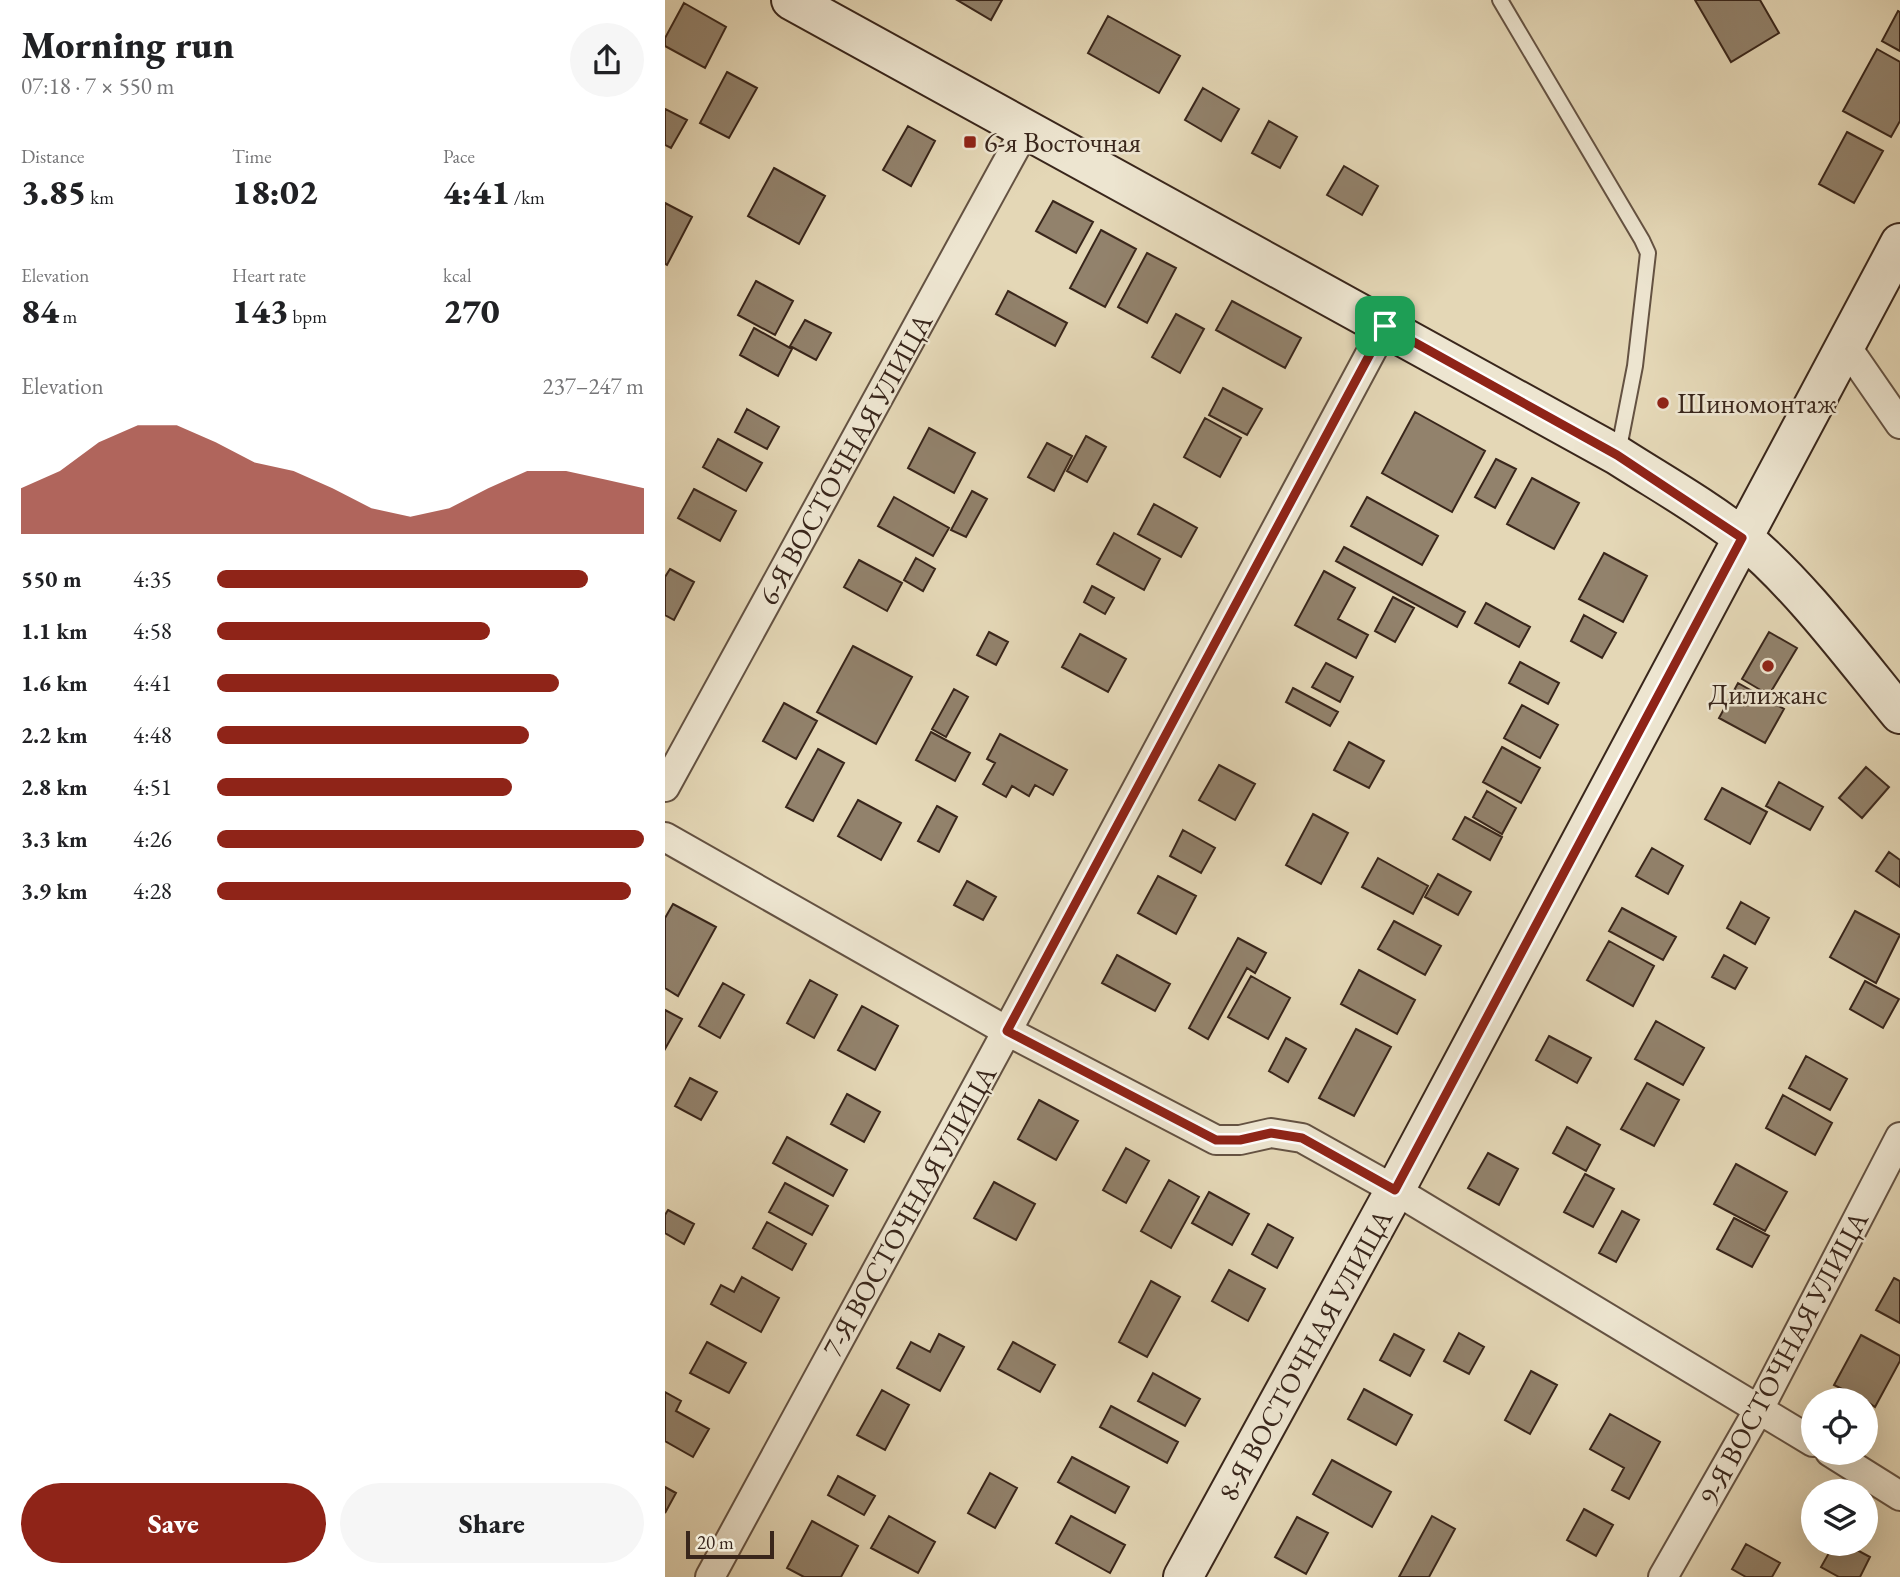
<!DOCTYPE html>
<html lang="en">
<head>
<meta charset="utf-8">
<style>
  :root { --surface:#fff; --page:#f6f6f6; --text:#202124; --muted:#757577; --accent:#8f2418 }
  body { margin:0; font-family:"EB Garamond",serif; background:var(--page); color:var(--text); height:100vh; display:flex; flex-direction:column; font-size:26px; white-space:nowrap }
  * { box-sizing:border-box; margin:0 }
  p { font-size:23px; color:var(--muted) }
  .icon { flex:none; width:38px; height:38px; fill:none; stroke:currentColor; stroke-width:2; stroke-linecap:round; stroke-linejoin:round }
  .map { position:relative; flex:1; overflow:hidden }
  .panel { display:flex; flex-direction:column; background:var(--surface); width:665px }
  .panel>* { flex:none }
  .controls { position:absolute; left:1136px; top:1388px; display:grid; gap:14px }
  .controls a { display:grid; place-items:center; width:77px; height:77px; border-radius:50%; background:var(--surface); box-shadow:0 7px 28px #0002; font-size:35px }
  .scale { position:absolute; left:21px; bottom:18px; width:88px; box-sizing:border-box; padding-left:7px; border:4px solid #39261b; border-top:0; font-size:19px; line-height:24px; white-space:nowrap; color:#39261b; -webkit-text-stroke:5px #ede5d0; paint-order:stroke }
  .pin { position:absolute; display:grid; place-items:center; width:60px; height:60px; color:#fff; margin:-30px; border-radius:14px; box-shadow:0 4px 10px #0006 }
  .round { display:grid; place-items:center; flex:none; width:74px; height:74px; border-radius:37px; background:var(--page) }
  .headline { display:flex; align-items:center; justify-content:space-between; height:119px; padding:0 21px }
  h1 { font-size:38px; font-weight:800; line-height:52px }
  .figures { display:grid; grid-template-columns:repeat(3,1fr); gap:10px; height:119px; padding:7px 21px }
  .figures div { display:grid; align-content:center }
  .figures b { font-size:35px; font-weight:800 }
  .figures small { font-size:19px; font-weight:400 }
  .figures p { font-size:19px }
  .chart { height:196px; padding:14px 21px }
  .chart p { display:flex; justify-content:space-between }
  .chart svg { width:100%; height:126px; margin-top:7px; fill:var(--accent); opacity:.7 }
  .action { display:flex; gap:14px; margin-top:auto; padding:14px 21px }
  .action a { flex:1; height:80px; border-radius:42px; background:var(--accent); color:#fff; font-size:28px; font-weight:800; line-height:80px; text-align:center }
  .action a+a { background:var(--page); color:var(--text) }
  ul { padding:0 21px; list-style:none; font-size:23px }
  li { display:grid; grid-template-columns:112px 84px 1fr; align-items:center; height:52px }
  li i { height:18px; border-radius:9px; background:var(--accent) }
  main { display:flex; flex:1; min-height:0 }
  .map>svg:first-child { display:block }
  .building { fill:#92826c; stroke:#39261b; stroke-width:2 }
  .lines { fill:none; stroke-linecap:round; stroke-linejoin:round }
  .lane-casing { stroke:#645242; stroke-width:18 }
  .street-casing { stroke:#645242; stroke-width:32 }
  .secondary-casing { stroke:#39261b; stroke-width:42 }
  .lane { stroke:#ede5d0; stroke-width:14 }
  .street { stroke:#ede5d0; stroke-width:28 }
  .secondary { stroke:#ede5d0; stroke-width:38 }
  .route-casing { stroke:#fff; stroke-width:14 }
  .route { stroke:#8f2418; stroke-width:9 }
  .poi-dot { fill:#8f2418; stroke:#ede5d0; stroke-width:2.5 }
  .labels { text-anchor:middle; stroke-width:5; stroke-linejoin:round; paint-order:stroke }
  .poi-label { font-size:28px; fill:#39261b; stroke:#ede5d0; text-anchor:start }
  .street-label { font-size:28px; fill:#39261b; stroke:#ede5d0 }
</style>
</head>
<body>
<main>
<section class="panel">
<div class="headline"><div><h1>Morning run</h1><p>07:18 · 7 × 550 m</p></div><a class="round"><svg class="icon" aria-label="share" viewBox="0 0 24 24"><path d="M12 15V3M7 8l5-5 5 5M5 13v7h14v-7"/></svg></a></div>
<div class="figures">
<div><p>Distance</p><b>3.85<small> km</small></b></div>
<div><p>Time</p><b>18:02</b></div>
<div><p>Pace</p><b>4:41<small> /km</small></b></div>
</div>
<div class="figures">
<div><p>Elevation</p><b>84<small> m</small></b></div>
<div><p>Heart rate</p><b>143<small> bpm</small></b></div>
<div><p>kcal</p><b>270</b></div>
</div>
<div class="chart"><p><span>Elevation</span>237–247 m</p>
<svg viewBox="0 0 160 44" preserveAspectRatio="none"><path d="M0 44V28L10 22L20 12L30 6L40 6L50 12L60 19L70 22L80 28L90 35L100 38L110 35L120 28L130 22L140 22L150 25L160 28V44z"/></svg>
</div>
<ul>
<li><b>550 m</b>4:35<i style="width:87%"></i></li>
<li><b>1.1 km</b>4:58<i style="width:64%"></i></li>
<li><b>1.6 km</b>4:41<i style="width:80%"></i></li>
<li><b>2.2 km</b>4:48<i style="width:73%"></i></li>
<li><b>2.8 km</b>4:51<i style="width:69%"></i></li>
<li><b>3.3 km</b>4:26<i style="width:100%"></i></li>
<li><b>3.9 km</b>4:28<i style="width:97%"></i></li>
</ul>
<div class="action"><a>Save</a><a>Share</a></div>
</section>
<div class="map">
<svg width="1235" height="1577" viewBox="0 0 1235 1577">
  <rect width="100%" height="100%" fill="#e4d7b6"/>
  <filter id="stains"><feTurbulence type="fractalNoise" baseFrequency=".00286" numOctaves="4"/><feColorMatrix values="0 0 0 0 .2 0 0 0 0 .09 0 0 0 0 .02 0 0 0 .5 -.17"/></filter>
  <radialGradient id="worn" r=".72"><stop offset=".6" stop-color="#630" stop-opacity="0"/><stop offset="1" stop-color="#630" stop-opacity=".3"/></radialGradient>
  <path class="building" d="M292,0H337L326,20Z
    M1030,0H1095L1114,33L1066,62Z
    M19,3L61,27L40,68L0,46V38Z
    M1233,11L1235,12V51L1217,41Z
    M443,16L515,56L494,93L423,53Z
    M1212,49L1235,62V121L1226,137L1178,111Z
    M62,72L92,88L64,138L35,123Z
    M538,88L574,109L556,141L520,120Z
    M0,109L22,120L6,148L0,145Z
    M604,121L632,137L615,168L587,153Z
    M243,126L270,141L246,186L218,170Z
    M1182,132L1218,151L1189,203L1154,184Z
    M679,166L713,186L697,215L662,195Z
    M109,168L160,196L134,244L83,216Z
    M388,201L428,222L411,253L371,231Z
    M0,203L27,217L2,265L0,264Z
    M436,230L471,249L440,307L405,288Z
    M482,253L511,268L482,323L453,307Z
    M91,281L128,301L110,335L73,315Z
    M343,291L402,323L390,346L331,314Z
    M567,301L636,338L620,368L551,330Z
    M511,314L539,329L515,373L487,357Z
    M140,320L166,333L151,360L125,346Z
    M89,328L127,349L113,376L75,355Z
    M558,388L597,409L582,435L544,415Z
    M82,409L114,427L102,449L70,432Z
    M750,412L820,451L787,512L717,473Z
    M540,418L576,438L555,477L519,457Z
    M264,428L310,453L289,493L243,468Z
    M421,436L441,447L422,482L402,471Z
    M53,439L97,463L81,491L38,467Z
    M382,443L407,456L389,491L363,477Z
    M831,459L851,469L830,508L810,497Z
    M867,478L914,503L889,549L842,524Z
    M29,489L71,511L55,541L13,518Z
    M307,491L322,499L301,537L286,530Z
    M229,497L284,528L268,556L213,526Z
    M702,497L773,536L757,565L686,526Z
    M489,504L532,528L516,557L473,534Z
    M449,533L495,559L479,590L432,564Z
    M679,547L800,612L792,627L671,561Z
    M939,553L982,576L958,622L914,599Z
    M251,558L270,569L258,591L239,580Z
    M194,560L237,583L222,611L179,587Z
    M5,569L29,582L9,620L0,615V577Z
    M659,571L690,588L673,619L703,635L691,658L630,625Z
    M427,586L449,598L440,614L419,602Z
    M728,597L749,608L730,642L710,631Z
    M821,603L865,627L854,647L810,623Z
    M919,615L951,633L937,658L906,641Z
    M324,632L343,642L331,665L312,655Z
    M1104,632L1132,648L1104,695L1077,679Z
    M415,634L461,659L443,692L397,667Z
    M188,646L247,677L211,744L152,712Z
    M855,662L894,683L883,704L844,683Z
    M661,663L688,677L675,702L647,687Z
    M1073,683L1119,709L1100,743L1054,718Z
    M628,688L673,712L665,726L621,702Z
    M289,689L303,697L281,737L267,729Z
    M119,703L152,721L131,759L98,741Z
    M857,705L893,725L875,758L839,738Z
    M266,732L305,753L290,781L251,760Z
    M335,734L402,770L388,795L370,785L364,796L347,786L341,797L318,784L330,763L322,759Z
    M684,742L719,761L704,788L669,770Z
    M837,747L875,768L856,803L818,782Z
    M153,749L179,763L148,821L121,807Z
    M554,765L590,784L570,820L534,800Z
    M1201,767L1224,787L1197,818L1174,798Z
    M1114,782L1158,807L1145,830L1101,806Z
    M1057,788L1102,812L1085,844L1040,819Z
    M822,791L851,808L837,834L808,817Z
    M193,800L236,823L216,860L173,836Z
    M272,806L292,817L274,852L253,841Z
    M648,814L683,833L656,884L621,865Z
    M800,817L837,837L825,860L788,839Z
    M518,830L550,848L536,873L505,856Z
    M987,848L1018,866L1003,894L971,876Z
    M1224,852L1235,860V887L1211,871Z
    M713,858L763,886L748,914L697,887Z
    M773,874L806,892L793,915L760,897Z
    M493,876L531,896L511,934L473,913Z
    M302,881L331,897L318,920L289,905Z
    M1076,902L1104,918L1090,944L1062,928Z
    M8,904L51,927L13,996L0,988V918Z
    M957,908L1011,937L998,960L944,931Z
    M1190,911L1235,935L1211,983L1165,957Z
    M729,921L776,946L760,975L713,949Z
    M573,938L601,953L590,973L582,968L543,1039L524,1028Z
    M944,941L989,966L968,1006L922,980Z
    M452,955L505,984L490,1011L437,983Z
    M1059,955L1082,968L1070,989L1047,977Z
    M694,970L750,1000L732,1034L676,1004Z
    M586,976L625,998L603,1039L563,1017Z
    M145,980L172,995L149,1038L122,1023Z
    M1200,981L1234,999L1218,1028L1185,1009Z
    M58,983L79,995L55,1038L34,1026Z
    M197,1006L233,1026L210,1070L173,1050Z
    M0,1010L17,1019L0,1049Z
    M991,1021L1039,1048L1018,1085L970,1059Z
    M691,1029L726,1047L689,1116L654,1098Z
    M884,1036L926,1058L912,1083L871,1060Z
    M621,1038L641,1049L623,1082L604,1071Z
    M1141,1056L1182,1079L1165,1110L1124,1088Z
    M25,1078L52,1092L36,1120L10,1106Z
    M982,1083L1014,1100L989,1146L956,1129Z
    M182,1094L215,1112L199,1142L166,1124Z
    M1118,1095L1167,1123L1150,1155L1101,1128Z
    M374,1100L413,1121L391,1160L353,1139Z
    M902,1127L935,1145L921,1171L888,1153Z
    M122,1137L182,1170L168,1196L108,1163Z
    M461,1148L484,1161L461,1203L438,1190Z
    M823,1153L853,1169L834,1205L803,1188Z
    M1071,1164L1122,1192L1100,1231L1049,1204Z
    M920,1174L949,1189L928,1227L899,1212Z
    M504,1180L534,1197L506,1248L476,1231Z
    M329,1182L370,1204L351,1240L309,1218Z
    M120,1183L163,1206L147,1235L104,1212Z
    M544,1192L584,1214L567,1245L527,1223Z
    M3,1210L29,1224L19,1244L0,1233V1215Z
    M957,1211L974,1220L951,1262L934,1253Z
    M1069,1218L1104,1236L1087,1267L1052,1249Z
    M102,1222L141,1244L127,1270L88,1248Z
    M603,1224L628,1238L612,1268L587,1254Z
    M564,1270L600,1289L583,1321L547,1301Z
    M77,1277L114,1298L96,1332L46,1304L56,1285L69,1292Z
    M1229,1278L1235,1281V1323L1211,1310Z
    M486,1281L515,1297L482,1357L454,1342Z
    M794,1333L819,1347L804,1374L779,1361Z
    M274,1334L299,1347L275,1391L232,1368L246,1342L265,1352Z
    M729,1334L759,1350L745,1376L715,1360Z
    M1196,1335L1235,1356V1361L1210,1407L1200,1400L1169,1385Z
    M42,1342L81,1363L64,1393L25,1373Z
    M348,1342L390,1365L375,1392L333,1369Z
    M866,1371L892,1385L865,1434L840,1420Z
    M488,1373L535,1399L520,1426L473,1401Z
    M699,1389L747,1415L731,1445L683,1419Z
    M217,1390L244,1405L220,1450L192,1435Z
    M0,1392L16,1401L11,1411L44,1429L28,1457L0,1441Z
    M446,1406L513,1442L502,1463L435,1427Z
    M945,1414L995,1442L964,1499L947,1490L959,1468L925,1449Z
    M407,1457L464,1487L450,1513L393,1482Z
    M667,1460L726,1492L707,1527L648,1494Z
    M325,1473L352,1488L330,1528L303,1513Z
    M173,1476L210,1496L199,1515L163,1495Z
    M0,1487L11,1493L0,1513Z
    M919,1509L948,1525L931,1556L902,1540Z
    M224,1516L270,1542L253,1573L206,1548Z
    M406,1516L460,1545L445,1573L391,1543Z
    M767,1516L790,1529L764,1577H734Z
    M632,1517L663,1533L641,1574L610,1557Z
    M147,1521L193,1546L176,1577H139L122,1568Z
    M1081,1544L1115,1563L1107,1577H1081L1067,1569Z
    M1169,1544H1181L1205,1557L1195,1577H1174L1156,1567Z"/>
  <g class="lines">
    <defs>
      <path id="lane" d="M835,0L977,240L983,253L970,366L953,453"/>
      <path id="street" d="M1181,346L1235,424
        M0,787L360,130
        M0,837L342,1031L551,1140H575L606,1133L637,1138L730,1190L1148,1442
        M1165,1452L1235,1496
        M45,1577L342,1031L720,326
        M998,1577L1094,1409L1235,1137"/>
      <path id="secondary" d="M126,0L952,455C994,482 1039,507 1078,538C1135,585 1188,657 1235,714
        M518,1577L730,1190L1235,243"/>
    </defs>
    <use href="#lane" class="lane-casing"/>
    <use href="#street" class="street-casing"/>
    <use href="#secondary" class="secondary-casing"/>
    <use href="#lane" class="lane"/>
    <use href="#street" class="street"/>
    <use href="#secondary" class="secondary"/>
  </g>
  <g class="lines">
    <defs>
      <path id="route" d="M720,326L952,455L1077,538L730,1190L637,1138L606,1133L575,1140H551L342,1031Z"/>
    </defs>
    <use href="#route" class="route-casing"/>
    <use href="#route" class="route"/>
  </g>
  <g class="poi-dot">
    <rect x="298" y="135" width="14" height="14" rx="3.5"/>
    <circle cx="998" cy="403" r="7"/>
    <circle cx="1103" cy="666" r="7"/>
  </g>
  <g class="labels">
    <g class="poi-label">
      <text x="319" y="152">6-я Восточная</text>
      <text x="1012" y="413">Шиномонтаж</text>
      <text x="1103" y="704" text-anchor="middle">Дилижанс</text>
    </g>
    <g class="street-label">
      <text transform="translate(180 459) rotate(-61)" y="10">6-Я ВОСТОЧНАЯ УЛИЦА</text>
      <text transform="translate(244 1211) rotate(-61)" y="10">7-Я ВОСТОЧНАЯ УЛИЦА</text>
      <text transform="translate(640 1355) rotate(-61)" y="10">8-Я ВОСТОЧНАЯ УЛИЦА</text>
      <text transform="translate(1118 1358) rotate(-62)" y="10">9-Я ВОСТОЧНАЯ УЛИЦА</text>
    </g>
  </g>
  <rect width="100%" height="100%" filter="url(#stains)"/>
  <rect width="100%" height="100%" fill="url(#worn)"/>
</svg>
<div class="controls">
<a><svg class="icon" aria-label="locate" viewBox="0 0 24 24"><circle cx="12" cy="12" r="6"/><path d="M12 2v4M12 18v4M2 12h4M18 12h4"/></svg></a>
<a><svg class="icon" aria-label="layers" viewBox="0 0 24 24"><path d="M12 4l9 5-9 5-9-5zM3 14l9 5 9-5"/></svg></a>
</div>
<div class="scale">20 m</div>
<div class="pin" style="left:720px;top:326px;background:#1e9e55"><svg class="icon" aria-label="arrive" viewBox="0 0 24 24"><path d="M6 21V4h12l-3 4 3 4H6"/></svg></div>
</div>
</main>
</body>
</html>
